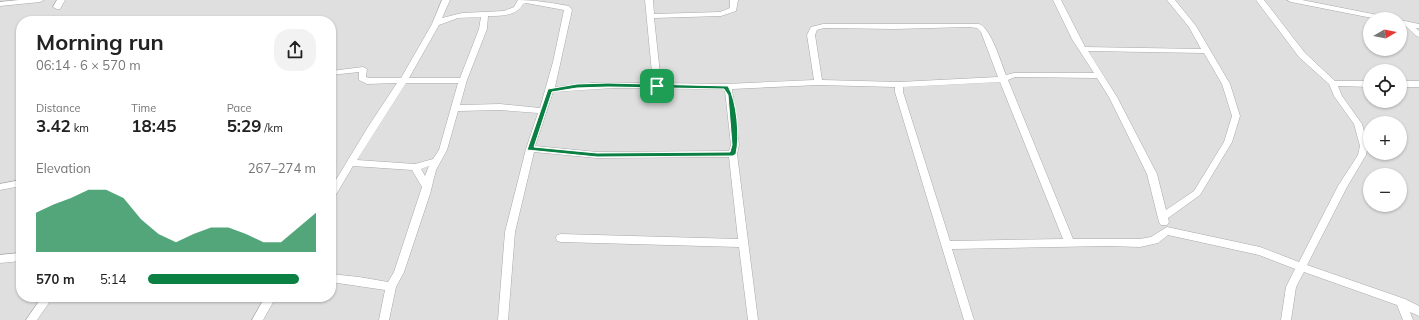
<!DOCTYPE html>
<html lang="en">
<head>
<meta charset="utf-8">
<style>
  :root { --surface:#fff; --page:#f2f2f2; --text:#222; --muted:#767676; --accent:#0b8043 }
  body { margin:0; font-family:Mulish,sans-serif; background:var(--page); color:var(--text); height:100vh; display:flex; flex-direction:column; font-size:15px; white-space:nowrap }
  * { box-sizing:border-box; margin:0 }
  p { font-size:13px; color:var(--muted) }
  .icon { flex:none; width:22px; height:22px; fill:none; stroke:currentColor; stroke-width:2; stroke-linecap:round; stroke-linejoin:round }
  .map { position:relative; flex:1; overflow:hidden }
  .sheet { position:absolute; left:16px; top:16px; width:320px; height:286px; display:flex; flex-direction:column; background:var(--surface); border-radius:16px; box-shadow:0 1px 3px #0004 }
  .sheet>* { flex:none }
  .needle { width:26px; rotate:80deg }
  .buttons { position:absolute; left:1363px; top:12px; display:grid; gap:8px }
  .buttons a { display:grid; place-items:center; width:44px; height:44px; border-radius:50%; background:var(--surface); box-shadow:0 1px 3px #0004; font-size:20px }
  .pin { position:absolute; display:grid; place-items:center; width:34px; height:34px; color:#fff; margin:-17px; border-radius:8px; box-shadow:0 2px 6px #0006 }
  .round { display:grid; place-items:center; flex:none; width:42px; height:42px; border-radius:16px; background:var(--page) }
  .overview { display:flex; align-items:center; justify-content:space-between; height:68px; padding:0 20px }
  h1 { font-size:22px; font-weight:700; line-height:30px }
  .stats { display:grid; grid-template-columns:repeat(3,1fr); gap:6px; height:68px; padding:4px 20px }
  .stats div { display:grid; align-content:center }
  .stats b { font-size:17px; font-weight:700 }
  .stats small { font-size:11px; font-weight:400 }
  .stats p { font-size:11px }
  .chart { height:112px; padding:8px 20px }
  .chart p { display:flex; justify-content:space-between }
  .chart svg { width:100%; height:72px; margin-top:4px; fill:var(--accent); opacity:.7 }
  ul { padding:0 20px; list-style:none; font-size:13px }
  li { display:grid; grid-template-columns:64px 48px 1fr; align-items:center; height:30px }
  li i { height:10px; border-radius:5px; background:var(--accent) }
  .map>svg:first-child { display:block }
  .residential { fill:#e0dfdf; fill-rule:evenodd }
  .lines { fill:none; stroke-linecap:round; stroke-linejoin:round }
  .minor-casing { stroke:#a9a9a9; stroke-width:1 }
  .minor { fill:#fff; fill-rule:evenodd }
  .route { fill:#0b8043; stroke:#fff; fill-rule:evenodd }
</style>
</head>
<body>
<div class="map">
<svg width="1419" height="320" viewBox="0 0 1419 320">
  <rect width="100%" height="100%" fill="#f2efe9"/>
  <path class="residential" d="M0,0H1419V320H0ZM1370,19H1400V49H1370ZM21,21H331V297H21ZM1370,71H1400V101H1370ZM1370,123H1400V153H1370ZM1370,175H1400V205H1370Z"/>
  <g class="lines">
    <defs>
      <path id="minor" d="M19,0H44L40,2L0,6V2Z
        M57,0H65L60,9H57L53,7Z
        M442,0H450L442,18L462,13L504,11L514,7L518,0C534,0 553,3 569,6L572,10L555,87L592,83H653L645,0H653L654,14L720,12L730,8V0H738L736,11L721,16L654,18L661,83L726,84L814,80L807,35L811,27L823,24H979C991,28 1001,63 1006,75L1014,73H1094L1072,39L1053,0H1061L1085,47L1201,49L1189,27L1167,0H1175L1196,26L1230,84L1240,116L1232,142L1200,195L1168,218L1169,222L1167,225H1161L1159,222L1147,174L1109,97L1097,78L1015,77L1008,80L1073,239H1140L1151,237L1167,227L1260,247L1299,262L1338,186L1358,155L1360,146L1354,124L1334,96L1329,84L1299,57L1256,0H1264L1305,53L1335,81H1370V87L1338,86L1342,96L1362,124L1368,146L1366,155L1347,187L1307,265L1405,299L1419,306V316L1410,312L1413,320H1403L1397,305L1304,272L1296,287L1291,320H1281L1286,287L1295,269L1259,255L1168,235L1158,243L1140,247L1108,246L952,249L974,320H964L895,92V87L818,85L732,89L739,145L737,154L758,320H748L739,247L561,242L557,241L556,238L557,235L561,234L738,239L729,157L597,158L534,152L515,232L508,320H498L505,232L526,149L538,113L500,110L458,111L447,150L436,170L430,194L404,272L396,287L389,320H379L385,290L331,282V274L359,277L388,282L394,272L422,187L412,170L353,166L334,198L331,199V188L368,127L397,83L367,84L359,80V72L331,75V71L363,67L367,69L366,77L369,78H401L432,24ZM526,3L564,10L553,62L540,108L500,104L460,105L467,80L487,29L488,16C501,16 517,16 523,4ZM481,17L479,29L460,78H409L439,25L458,18ZM968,27L977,28L981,32L998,77L899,82L822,80L815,35L817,30L824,28L895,29ZM1088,51L1204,53L1222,84L1232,116L1224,142L1194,191L1166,210L1157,174L1117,97ZM1000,82L1063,239L950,241L903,92V87ZM406,83H458L439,150L433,159L415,164L357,160ZM613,88L723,89L725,91L731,145L729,151L597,152L535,146L553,92ZM429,166L425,176L421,169Z
        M1287,0H1302L1388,17L1392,19H1377L1291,2Z
        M1400,20L1419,24V28H1416L1419,31V37C1411,34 1410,26 1400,24Z
        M1400,81H1419V87H1400Z
        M21,180V186L0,190V184Z
        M21,253V261L0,263V255Z
        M42,297H53L37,320H26Z
        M265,297H276L263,320H252Z"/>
    </defs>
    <use href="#minor" class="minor-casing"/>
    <use href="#minor" class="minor"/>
  </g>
  <path class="route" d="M608,83L728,86C737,101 740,137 736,154L733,156L597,157L527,150L548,89L577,84ZM608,87L724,89L728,95L732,145L730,152L597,153L534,147L552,92L577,88Z"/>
</svg>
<div class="buttons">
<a><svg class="needle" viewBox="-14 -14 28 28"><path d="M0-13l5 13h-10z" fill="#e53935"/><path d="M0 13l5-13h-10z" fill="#767676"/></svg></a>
<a><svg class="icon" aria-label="locate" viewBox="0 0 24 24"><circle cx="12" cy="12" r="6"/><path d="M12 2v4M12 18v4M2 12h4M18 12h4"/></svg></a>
<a>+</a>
<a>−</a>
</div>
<div class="pin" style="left:657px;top:86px;background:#1e9e55"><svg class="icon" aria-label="arrive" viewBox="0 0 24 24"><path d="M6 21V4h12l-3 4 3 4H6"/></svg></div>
<section class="sheet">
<div class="overview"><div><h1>Morning run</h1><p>06:14 · 6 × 570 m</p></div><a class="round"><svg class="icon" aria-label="share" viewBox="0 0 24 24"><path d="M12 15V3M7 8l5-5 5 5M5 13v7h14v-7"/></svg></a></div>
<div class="stats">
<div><p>Distance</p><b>3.42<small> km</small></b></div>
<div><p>Time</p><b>18:45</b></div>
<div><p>Pace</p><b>5:29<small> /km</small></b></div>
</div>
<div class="chart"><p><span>Elevation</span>267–274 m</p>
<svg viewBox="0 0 160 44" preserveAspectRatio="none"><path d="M0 44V20L10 15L20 11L30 6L40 6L50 11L60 24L70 33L80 38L90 33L100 29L110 29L120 33L130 38L140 38L150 29L160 20V44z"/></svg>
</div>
<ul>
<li><b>570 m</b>5:14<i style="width:90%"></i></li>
</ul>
</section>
</div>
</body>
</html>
